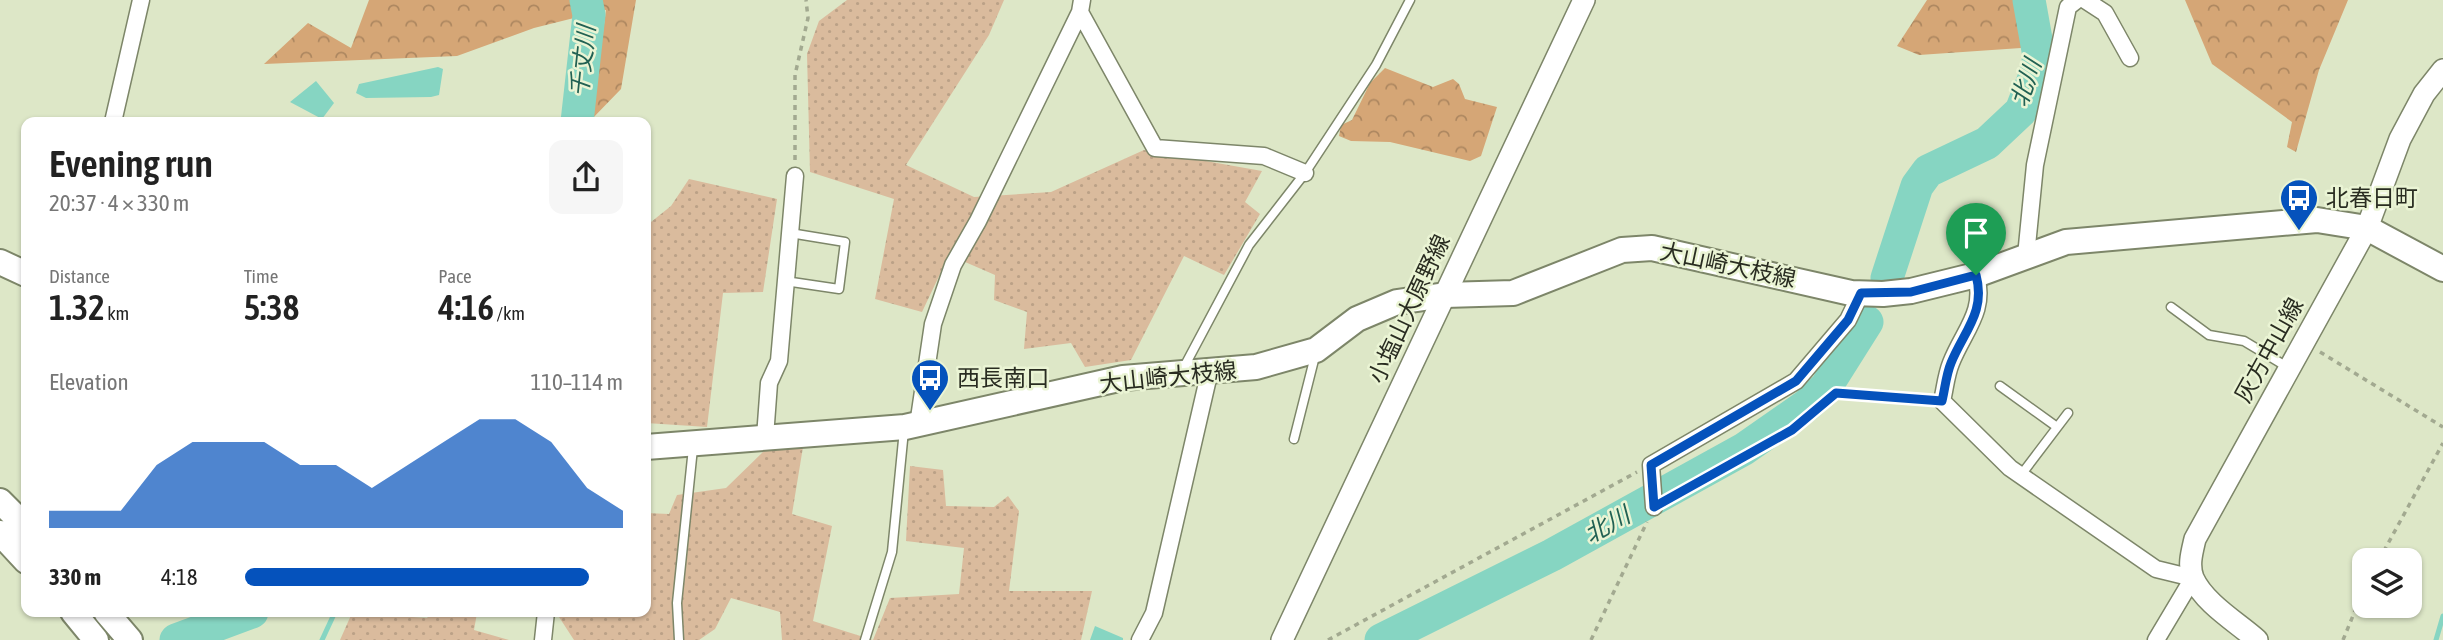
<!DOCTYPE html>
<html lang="en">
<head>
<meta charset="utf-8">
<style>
  :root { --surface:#fff; --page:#f6f6f6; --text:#222; --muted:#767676; --accent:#0552bc }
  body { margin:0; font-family:"Asap Condensed","Noto Sans JP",sans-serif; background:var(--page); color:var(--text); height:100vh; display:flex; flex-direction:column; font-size:26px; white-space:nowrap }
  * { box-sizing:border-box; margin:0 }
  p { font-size:23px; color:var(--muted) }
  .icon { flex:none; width:38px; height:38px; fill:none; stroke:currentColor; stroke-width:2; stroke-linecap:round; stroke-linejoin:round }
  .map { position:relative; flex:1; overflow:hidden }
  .side { position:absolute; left:21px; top:117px; width:630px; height:500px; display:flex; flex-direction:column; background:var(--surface); border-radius:14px; box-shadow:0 2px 5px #0004 }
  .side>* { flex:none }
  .controls { position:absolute; left:2352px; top:548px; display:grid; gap:14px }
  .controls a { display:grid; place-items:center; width:70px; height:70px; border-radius:14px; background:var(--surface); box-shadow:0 2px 5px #0004; font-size:35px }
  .pin { position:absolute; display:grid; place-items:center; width:60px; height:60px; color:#fff; margin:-72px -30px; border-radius:50% 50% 50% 0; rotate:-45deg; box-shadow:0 0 7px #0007 }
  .pin .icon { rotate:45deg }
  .round { display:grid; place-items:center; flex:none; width:74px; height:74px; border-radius:14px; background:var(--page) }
  .headline { display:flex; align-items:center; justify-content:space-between; height:119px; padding:0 28px }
  h1 { font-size:38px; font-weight:600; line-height:52px }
  .metrics { display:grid; grid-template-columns:repeat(3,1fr); gap:10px; height:119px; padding:7px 28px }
  .metrics div { display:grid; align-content:center }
  .metrics b { font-size:35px; font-weight:600 }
  .metrics small { font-size:19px; font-weight:400 }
  .metrics p { font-size:19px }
  .chart { height:196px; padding:14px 28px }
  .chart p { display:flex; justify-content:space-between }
  .chart svg { width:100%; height:126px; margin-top:7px; fill:var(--accent); opacity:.7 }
  ul { padding:0 28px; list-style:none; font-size:23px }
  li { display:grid; grid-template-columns:112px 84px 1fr; align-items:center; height:52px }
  li i { height:18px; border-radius:9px; background:var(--accent) }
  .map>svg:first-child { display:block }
  .grass { fill:url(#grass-dots) }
  .forest { fill:url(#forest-crowns) }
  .water { fill:#86d5c2 }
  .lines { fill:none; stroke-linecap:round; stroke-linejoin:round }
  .stream { stroke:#86d5c2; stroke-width:5 }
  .river { stroke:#86d5c2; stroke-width:33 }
  .service-casing { stroke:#7d8669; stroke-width:11 }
  .minor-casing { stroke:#7d8669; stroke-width:19 }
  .secondary-casing { stroke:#7d8669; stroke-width:24 }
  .primary-casing { stroke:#7d8669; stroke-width:28 }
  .path { stroke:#a2a990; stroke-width:3.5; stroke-dasharray:5 5; stroke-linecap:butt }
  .service { stroke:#fff; stroke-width:8 }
  .minor { stroke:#fff; stroke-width:16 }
  .secondary { stroke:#fff; stroke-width:21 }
  .primary { stroke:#fff; stroke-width:24 }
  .route-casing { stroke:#fff; stroke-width:14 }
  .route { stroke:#0552bc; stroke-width:9 }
  .labels { text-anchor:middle; stroke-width:5; stroke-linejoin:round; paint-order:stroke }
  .poi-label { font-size:23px; fill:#292c21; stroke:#eaf4d4; text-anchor:start }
  .street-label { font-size:23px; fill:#292c21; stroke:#eaf4d4 }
  .water-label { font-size:24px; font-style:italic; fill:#216153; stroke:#eaf4d4 }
</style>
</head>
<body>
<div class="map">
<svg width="2443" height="640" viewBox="0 0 2443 640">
  <defs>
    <pattern id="grass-dots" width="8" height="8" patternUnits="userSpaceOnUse" patternTransform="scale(1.75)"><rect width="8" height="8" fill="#dabb9d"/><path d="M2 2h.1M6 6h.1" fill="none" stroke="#bba187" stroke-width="1.8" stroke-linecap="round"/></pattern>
    <pattern id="forest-crowns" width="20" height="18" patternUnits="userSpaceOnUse" patternTransform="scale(1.75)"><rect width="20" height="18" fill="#d5a676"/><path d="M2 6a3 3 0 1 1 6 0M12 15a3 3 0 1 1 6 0" fill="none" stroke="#ad8760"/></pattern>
  </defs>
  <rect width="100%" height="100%" fill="#dde7c7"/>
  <path class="grass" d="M847,0H1004L989,35L906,165L974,197L1051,192L1144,150L1262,171L1245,202L1260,214L1224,275L1184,256L1131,360L1085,367L1071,343L1024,349L1027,312L994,300L995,275L949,255L922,312L875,299L894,199L810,172L807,54L819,21Z
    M689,179L777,199L763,292L723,293L707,427L646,423V226L671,206Z
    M803,447L792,514L832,526L813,621L873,640L890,598L959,594L964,548L906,541L910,466L943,470L946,506L994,507L1008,496L1019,511L1009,591H1092L1081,640H782L780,612L731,598L715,629L699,640H574L559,617V613L646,612V513L669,514L677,495L726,488L766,449Z
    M352,613L427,618L431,613H477L474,630L509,640H340Z"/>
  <path class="forest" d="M369,0H636L621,89L591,120L606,10L534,28L457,56L264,64L308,23L351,48Z
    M1927,0H2043L2021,48L1919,55L1897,46Z
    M2185,0H2348L2319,70L2296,152L2287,147L2292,122L2212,64Z
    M1385,68L1433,87L1453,79L1459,84L1465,99L1497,107L1481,156L1470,161L1390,142L1351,141L1339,136L1341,125L1352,120L1370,83Z"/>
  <path class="water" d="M438,67L443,69L439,95L431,97L366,98L356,93L359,84Z
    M316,81L334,103L322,119L290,102Z
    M1095,626L1123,638V640H1090Z"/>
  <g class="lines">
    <path class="stream" d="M322,640L335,612
      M2436,640L2443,616"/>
    <path class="river" d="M577,122L589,15L586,0
      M1887,278L1917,186L1928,171L1987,143L2021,111L2036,73L2039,56L2029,0
      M176,640L252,612
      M1381,640L1552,555L1744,449L1807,405L1826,387L1867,322"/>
    <defs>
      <path id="service" d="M785,281L839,289L845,242L790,233
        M2171,307L2209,335L2244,341L2289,368
        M1183,369L1249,245L1305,173L1376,65L1410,0
        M2000,386L2057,427
        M1294,439L1315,356
        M2021,475L2068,413
        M679,640L677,603L693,448
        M865,640L892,552L904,430"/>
      <path id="minor" d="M2085,0L2105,13L2130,58
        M1080,12L1155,148L1264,156L1305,173
        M113,122L141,0
        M2026,256L2035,165L2068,7L2077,0
        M1976,275C1986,312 1964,330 1951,363C1946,375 1945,389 1942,401L2010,468L2156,569L2193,578L2156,640
        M918,425L933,324L953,265L978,221L1080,12L1082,0
        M765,437L769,383L779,361L795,176
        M1654,507L1651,465L1796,381L1848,320L1861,293
        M543,640L546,612
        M1140,640L1154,613L1210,370"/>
      <path id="secondary" d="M1282,640L1584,0
        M2257,640C2238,623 2204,603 2193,578C2188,565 2192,552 2195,539L2367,228L2400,139L2424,94L2443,70"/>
      <path id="primary" d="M0,262L26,274
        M646,447L905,427L1123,378L1256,367L1316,350L1357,319L1397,302L1445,295L1513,293L1622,250L1652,248L1851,293L1883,294L1911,291L1976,275L2066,242L2317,220L2367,228L2443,269
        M0,501L26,527
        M0,533L26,561
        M73,612L96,640
        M106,612L130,640"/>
    </defs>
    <use href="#service" class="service-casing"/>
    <use href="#minor" class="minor-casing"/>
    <use href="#secondary" class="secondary-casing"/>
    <use href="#primary" class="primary-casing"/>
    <path class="path" d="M795,160V75L808,18L806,0
      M2320,352L2443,427
      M1668,499L1792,430L1836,393L1926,400
      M2379,560L2443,443
      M1328,640L1637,472
      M1591,640L1647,522
      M2343,640L2364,589"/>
    <use href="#service" class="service"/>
    <use href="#minor" class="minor"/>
    <use href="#secondary" class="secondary"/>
    <use href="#primary" class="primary"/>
  </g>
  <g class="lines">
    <defs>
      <path id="route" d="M1976,275C1986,312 1964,331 1951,363C1946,375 1945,389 1942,401L1836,393L1792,430L1654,507L1651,465L1796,381L1848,320L1861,293L1911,292Z"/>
    </defs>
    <use href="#route" class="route-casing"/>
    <use href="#route" class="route"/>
  </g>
  <defs>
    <symbol id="bus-pin" viewBox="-11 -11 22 30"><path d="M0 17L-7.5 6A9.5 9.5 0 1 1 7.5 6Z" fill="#0552bc" stroke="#eaf4d4"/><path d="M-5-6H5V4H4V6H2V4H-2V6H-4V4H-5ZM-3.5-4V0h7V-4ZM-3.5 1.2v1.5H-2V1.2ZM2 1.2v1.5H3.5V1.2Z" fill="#fff"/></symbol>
  </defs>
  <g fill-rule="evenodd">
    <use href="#bus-pin" x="2277" y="176" width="44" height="60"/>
    <use href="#bus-pin" x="908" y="356" width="44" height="60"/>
  </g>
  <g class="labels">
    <g class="poi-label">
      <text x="2326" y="206">北春日町</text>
      <text x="957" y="386">西長南口</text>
    </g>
    <g class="street-label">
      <text transform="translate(1728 265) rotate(12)" y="8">大山崎大枝線</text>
      <text transform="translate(1409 309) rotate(-65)" y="8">小塩山大原野線</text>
      <text transform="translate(2269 350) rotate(-61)" y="8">灰方中山線</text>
      <text transform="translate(1168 377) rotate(-6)" y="8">大山崎大枝線</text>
    </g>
    <g class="water-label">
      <text transform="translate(583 61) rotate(-84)" y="8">千丈川</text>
      <text transform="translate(2026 83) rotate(-71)" y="8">北川</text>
      <text transform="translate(1607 525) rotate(-29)" y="8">北川</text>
    </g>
  </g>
</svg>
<div class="controls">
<a><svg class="icon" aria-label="layers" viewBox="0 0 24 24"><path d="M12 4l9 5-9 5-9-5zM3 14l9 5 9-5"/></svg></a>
</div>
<div class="pin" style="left:1976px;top:275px;background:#1e9e55"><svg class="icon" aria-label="arrive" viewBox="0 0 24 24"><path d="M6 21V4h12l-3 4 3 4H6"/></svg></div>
<section class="side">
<div class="headline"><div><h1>Evening run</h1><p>20:37 · 4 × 330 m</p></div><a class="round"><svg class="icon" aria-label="share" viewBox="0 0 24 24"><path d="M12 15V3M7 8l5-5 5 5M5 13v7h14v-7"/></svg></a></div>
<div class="metrics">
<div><p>Distance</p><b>1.32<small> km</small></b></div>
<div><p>Time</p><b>5:38</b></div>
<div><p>Pace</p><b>4:16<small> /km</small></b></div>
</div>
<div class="chart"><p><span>Elevation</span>110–114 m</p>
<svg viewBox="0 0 160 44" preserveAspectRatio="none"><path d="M0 44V38L10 38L20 38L30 22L40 14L50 14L60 14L70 22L80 22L90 30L100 22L110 14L120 6L130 6L140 14L150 30L160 38V44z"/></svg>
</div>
<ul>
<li><b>330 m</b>4:18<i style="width:91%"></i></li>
</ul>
</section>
</div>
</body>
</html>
